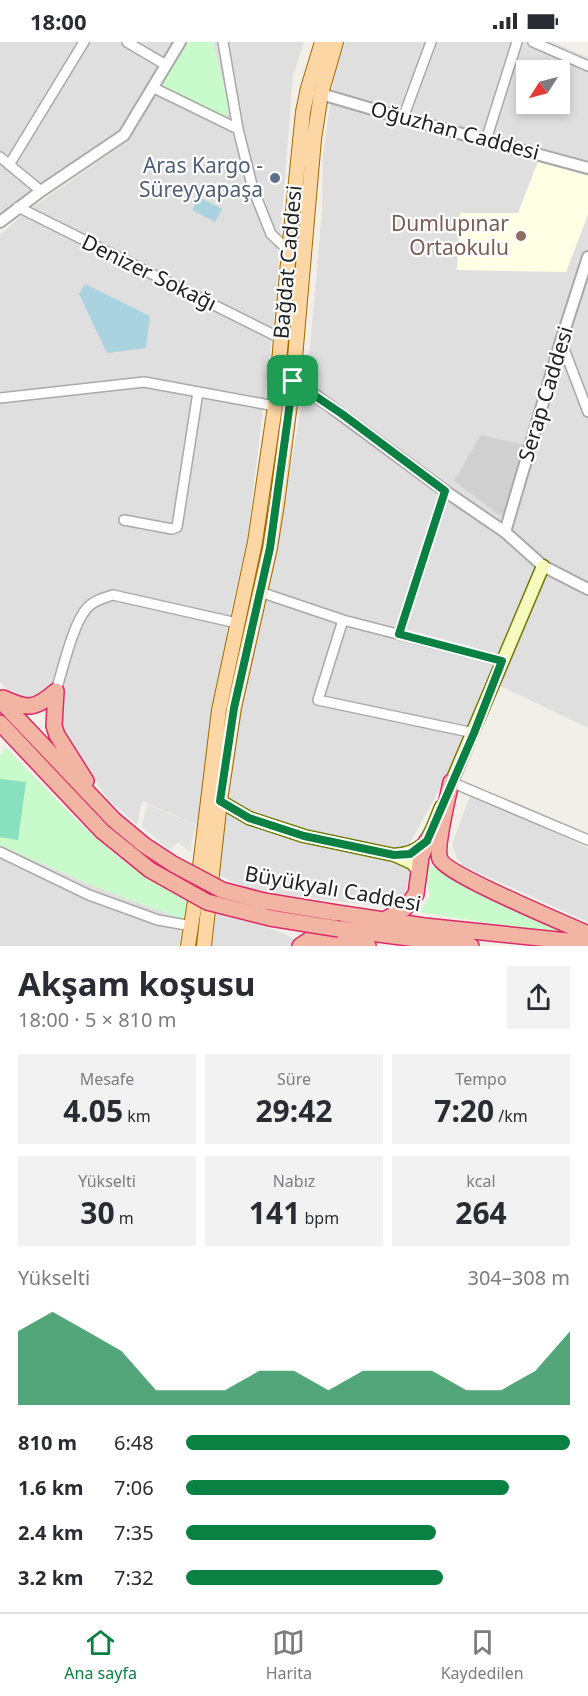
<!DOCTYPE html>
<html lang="tr">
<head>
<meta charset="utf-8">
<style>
  :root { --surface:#fff; --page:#f2f2f3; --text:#2b2b33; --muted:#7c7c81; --line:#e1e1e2; --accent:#0b8043 }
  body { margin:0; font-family:"Noto Sans",sans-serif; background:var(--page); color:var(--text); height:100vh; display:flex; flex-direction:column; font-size:22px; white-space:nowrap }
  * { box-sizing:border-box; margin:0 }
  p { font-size:20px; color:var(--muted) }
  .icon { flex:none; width:33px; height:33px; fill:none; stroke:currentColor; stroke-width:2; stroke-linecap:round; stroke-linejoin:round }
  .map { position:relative; height:904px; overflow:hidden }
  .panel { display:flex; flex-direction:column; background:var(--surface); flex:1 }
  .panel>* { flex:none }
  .needle { width:39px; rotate:234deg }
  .buttons { position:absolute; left:516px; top:18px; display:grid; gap:12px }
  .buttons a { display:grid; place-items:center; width:54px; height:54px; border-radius:0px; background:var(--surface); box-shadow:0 3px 9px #0003; font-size:30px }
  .pin { position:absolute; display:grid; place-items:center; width:51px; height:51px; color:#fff; margin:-26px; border-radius:12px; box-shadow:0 3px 9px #0006 }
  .round { display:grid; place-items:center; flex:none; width:63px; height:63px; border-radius:0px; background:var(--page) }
  .headline { display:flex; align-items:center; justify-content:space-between; height:102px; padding:0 18px }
  h1 { font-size:33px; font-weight:700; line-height:45px }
  .figures { display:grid; grid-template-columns:repeat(3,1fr); gap:9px; height:102px; padding:6px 18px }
  .figures div { display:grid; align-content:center; border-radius:0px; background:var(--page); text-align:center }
  .figures b { font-size:30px; font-weight:700 }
  .figures small { font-size:16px; font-weight:400 }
  .figures p { font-size:16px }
  .chart { height:168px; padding:12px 18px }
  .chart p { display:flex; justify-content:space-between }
  .chart svg { width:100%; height:108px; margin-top:6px; fill:var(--accent); opacity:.7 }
  ul { padding:0 18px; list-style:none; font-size:20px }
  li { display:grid; grid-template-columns:96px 72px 1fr; align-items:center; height:45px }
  li i { height:15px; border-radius:8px; background:var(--accent) }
  .status { display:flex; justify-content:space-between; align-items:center; height:42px; padding:0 30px; background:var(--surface); direction:ltr }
  .status svg { height:16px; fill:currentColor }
  .dock { display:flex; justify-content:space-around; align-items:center; height:84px; border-top:2px solid var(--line); background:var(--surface); font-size:16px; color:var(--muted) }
  .dock a { display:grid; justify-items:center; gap:3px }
  .dock .current { color:var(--accent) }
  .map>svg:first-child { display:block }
  .residential { fill:#e0dfdf; fill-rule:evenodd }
  .education { fill:#ffffe5 }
  .religious { fill:#d0d0d0 }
  .park { fill:#c8facc }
  .pitch { fill:#88e0be }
  .parking { fill:#e2e2e2 }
  .water { fill:#aad3df }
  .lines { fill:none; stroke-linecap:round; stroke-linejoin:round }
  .minor-casing { stroke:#a9a9a9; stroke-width:12 }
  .tertiary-casing { stroke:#a9a9a9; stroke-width:14 }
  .secondary-casing { stroke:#707d05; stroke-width:15 }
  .primary-casing { stroke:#a06b00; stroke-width:16 }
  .trunk-casing { stroke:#dc2a67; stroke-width:18 }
  .minor { stroke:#fff; stroke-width:9 }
  .tertiary { stroke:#fff; stroke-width:10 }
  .secondary { stroke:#f7fabf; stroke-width:12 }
  .primary { stroke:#fcd6a4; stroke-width:14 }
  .trunk { stroke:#f2b4a3; stroke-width:15 }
  .trunk-bridge-casing { stroke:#dc2a67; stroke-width:18; stroke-linecap:butt }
  .trunk-bridge { stroke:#f2b4a3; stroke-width:15 }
  .route-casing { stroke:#fff; stroke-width:12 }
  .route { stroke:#0b8043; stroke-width:8 }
  .service-dot { fill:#5c6f8a; stroke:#fff; stroke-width:2 }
  .education-dot { fill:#8d6e63; stroke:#fff; stroke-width:2 }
  .labels { text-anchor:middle; stroke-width:4.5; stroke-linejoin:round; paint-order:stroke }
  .street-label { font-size:21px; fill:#222; stroke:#fff }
  .service-label { font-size:21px; fill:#4e5e75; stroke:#fff; text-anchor:end }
  .education-label { font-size:21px; fill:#785e54; stroke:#fff; text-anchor:end }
</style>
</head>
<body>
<div class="status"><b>18:00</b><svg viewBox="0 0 49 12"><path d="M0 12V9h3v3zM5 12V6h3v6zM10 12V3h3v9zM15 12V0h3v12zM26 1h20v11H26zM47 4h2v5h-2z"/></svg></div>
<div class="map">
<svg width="588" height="904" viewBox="0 0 588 904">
  <rect width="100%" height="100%" fill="#f2efe9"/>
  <path class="residential" d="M0,0H177L122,89L0,175Z
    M213,0H304L293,33L274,278L247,499L231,569L216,655L197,783L142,759L137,783L108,757L48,672L18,659L0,640V193L27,169L127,100L161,43L226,76L229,66Z
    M345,0H551L588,15V134L538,120L518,171H460L566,230L588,172V686L486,637L452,725L407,806L410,829L406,850L395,866L252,849L217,832L226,753L239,675L271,531L308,327L322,169L323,111L335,31ZM526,28H560V62H526Z
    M471,752L588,806V880L464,824L457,817L452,802Z
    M0,803L96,845L183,877L179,904H0Z
    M213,867L278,889L308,904H209Z"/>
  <path class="education" d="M538,120L588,134V172L566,230L457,228L460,171H518Z"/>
  <path class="religious" d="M481,393L524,403L505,473H499L454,439Z"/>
  <path class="park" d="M188,0H213L229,66L226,76L161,43Z
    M5,705C42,742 77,781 117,814C138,832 164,845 188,858L183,877L96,845L0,803V714Z
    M428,823L587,897L420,870L430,854L426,835Z"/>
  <path class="pitch" d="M0,737L26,740L18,798L0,795Z"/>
  <path class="parking" d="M147,762L196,783L190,810L178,800L170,808L142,785Z"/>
  <path class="water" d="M199,155L222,167L215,180L192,168Z
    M85,242L150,274L146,306L107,311L79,252Z"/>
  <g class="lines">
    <defs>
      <path id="minor" d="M127,0L166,23
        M223,0L238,87L253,147L271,192L289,209
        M533,0L588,24
        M154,46L238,87
        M403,76L431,0
        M486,98L517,0
        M0,115L41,149
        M9,123L84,0
        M18,165L280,296
        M561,299L588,370
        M0,356L144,340L275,364
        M124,478L172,487L177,485L198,350
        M260,550L343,578L502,619
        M343,578L318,658L474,691
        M399,592L445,449
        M56,649C63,627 73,580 88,565C95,558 104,556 113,553L237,581
        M451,740L588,798
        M0,810L89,853L158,878L192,884"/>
      <path id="tertiary" d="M321,52L403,76L588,126
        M0,180L41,149L124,93L180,0
        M287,337L312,351L445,449L505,490L543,524L588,547
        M505,490L561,299L588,215"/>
      <path id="secondary" d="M449,746L543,524
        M220,759L249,776L304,794L394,813
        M419,829L412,821L394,813C428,810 429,794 441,765"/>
      <path id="primary" d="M188,904L199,833L219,668L255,500L275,364L289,209L303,70L308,46L322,0
        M204,904L220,759L234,666L270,506L277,462L293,339L314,97L321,52L336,0"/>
      <path id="trunk" d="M56,649L54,684L57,693L86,739
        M3,656C29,668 35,667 56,649
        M0,658L114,778
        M0,681L102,789
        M451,740C448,755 435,806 440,817C446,832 566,882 588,892
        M337,871L424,884L588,901
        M386,877L405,866L416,852L421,815L427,799
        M339,887L471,904
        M300,904L312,896L368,904"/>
    </defs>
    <use href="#minor" class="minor-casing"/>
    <use href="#tertiary" class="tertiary-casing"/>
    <use href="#secondary" class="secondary-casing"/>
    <use href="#primary" class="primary-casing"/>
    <use href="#trunk" class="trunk-casing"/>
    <use href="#minor" class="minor"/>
    <use href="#tertiary" class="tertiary"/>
    <use href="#secondary" class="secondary"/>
    <use href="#primary" class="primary"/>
    <use href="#trunk" class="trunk"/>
    <defs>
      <path id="trunk-bridge" d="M114,778L144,803L173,822L222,848L264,859L337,871
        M102,789L150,828L207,860L270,876L339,887"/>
    </defs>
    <use href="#trunk-bridge" class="trunk-bridge-casing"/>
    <use href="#trunk-bridge" class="trunk-bridge"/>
  </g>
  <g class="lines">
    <defs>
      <path id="route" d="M293,339L342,372L445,449L399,592L502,619L474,691L427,799L410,812L394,813L304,794L249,776L220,759L234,666L270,506Z"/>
    </defs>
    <use href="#route" class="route-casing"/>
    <use href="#route" class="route"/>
  </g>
  <circle class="service-dot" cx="275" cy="136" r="6"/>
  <circle class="education-dot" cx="521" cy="194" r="6"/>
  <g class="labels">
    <g class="street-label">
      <text transform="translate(455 89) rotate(15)" y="7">Oğuzhan Caddesi</text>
      <text transform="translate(288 220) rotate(-85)" y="7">Bağdat Caddesi</text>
      <text transform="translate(149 231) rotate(26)" y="7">Denizer Sokağı</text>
      <text transform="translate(546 352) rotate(-73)" y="7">Serap Caddesi</text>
      <text transform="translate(333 847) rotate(10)" y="7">Büyükyalı Caddesi</text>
    </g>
    <g class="service-label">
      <text x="263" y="131">Aras Kargo -<tspan x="263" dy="24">Süreyyapaşa</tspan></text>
    </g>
    <g class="education-label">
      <text x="509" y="189">Dumlupınar<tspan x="509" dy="24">Ortaokulu</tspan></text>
    </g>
  </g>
</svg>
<div class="buttons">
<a><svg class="needle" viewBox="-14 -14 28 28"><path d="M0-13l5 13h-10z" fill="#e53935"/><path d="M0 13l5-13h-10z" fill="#7c7c81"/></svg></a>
</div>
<div class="pin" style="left:293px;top:339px;background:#1e9e55"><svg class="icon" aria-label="arrive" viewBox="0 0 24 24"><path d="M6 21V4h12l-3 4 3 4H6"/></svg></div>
</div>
<section class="panel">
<div class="headline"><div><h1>Akşam koşusu</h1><p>18:00 · 5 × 810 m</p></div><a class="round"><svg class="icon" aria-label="share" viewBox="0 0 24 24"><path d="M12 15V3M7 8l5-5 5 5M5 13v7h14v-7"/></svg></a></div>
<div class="figures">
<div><p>Mesafe</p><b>4.05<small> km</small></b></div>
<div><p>Süre</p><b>29:42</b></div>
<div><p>Tempo</p><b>7:20<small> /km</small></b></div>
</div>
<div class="figures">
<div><p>Yükselti</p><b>30<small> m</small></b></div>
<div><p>Nabız</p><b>141<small> bpm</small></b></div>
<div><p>kcal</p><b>264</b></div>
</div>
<div class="chart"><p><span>Yükselti</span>304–308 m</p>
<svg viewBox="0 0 160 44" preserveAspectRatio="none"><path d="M0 44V14L10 6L20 14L30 22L40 38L50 38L60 38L70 30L80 30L90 38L100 30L110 30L120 30L130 38L140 38L150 30L160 14V44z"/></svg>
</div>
<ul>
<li><b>810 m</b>6:48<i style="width:100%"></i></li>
<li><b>1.6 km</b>7:06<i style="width:84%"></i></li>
<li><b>2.4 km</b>7:35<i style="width:65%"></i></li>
<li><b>3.2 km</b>7:32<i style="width:67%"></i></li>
</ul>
</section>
<nav class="dock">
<a class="current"><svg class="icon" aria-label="home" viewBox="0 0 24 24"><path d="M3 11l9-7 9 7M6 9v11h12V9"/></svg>Ana sayfa</a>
<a><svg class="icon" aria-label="map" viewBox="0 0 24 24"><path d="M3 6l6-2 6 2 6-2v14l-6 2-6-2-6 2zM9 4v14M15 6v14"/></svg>Harita</a>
<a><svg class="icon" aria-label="saved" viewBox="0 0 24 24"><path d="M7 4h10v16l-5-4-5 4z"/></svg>Kaydedilen</a>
</nav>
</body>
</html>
